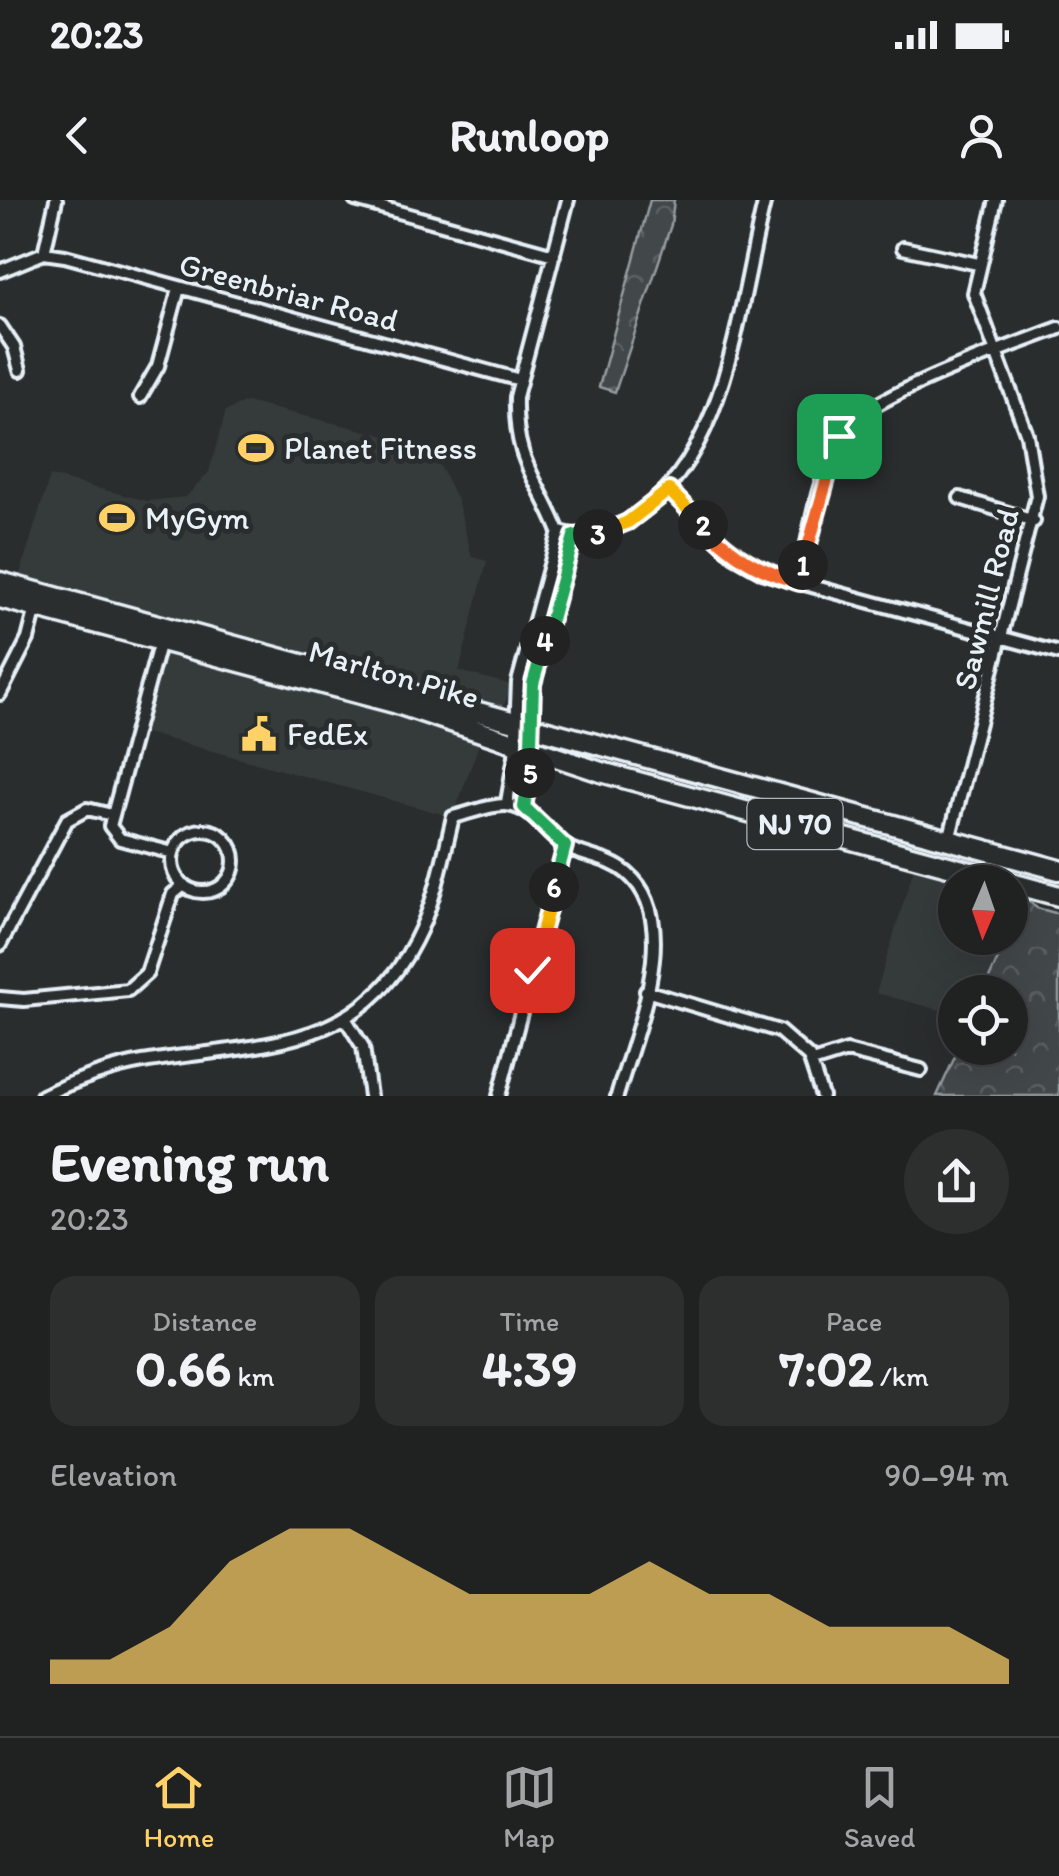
<!DOCTYPE html>
<html lang="en">
<head>
<meta charset="utf-8">
<style>
  :root { --surface:#202222; --page:#2d2f2f; --text:#f1f3f6; --muted:#a2a4a5; --line:#3d3f40; --accent:#ffd166 }
  body { margin:0; font-family:Itim,sans-serif; background:var(--page); color:var(--text); height:100vh; display:flex; flex-direction:column; font-size:38px; white-space:nowrap }
  * { box-sizing:border-box; margin:0 }
  p { font-size:32px; color:var(--muted) }
  .icon { flex:none; width:55px; height:55px; fill:none; stroke:currentColor; stroke-width:2; stroke-linecap:round; stroke-linejoin:round }
  .map { position:relative; height:896px; overflow:hidden }
  .side { display:flex; flex-direction:column; background:var(--surface); flex:1 }
  .side>* { flex:none }
  .needle { width:65px; rotate:182deg }
  .buttons { position:absolute; left:938px; top:665px; display:grid; gap:20px }
  .buttons a { display:grid; place-items:center; width:90px; height:90px; border-radius:50%; background:var(--surface); box-shadow:0 10px 40px #0002,0 0 0 2px var(--line); font-size:50px }
  .pin { position:absolute; display:grid; place-items:center; width:85px; height:85px; color:#fff; margin:-42px; border-radius:20px; box-shadow:0 5px 15px #0006 }
  .km { position:absolute; width:50px; height:50px; margin:-25px; border-radius:50%; background:#222; color:#fff; font-size:28px; line-height:50px; text-align:center }
  .round { display:grid; place-items:center; flex:none; width:105px; height:105px; border-radius:52px; background:var(--page) }
  .overview { display:flex; align-items:center; justify-content:space-between; height:170px; padding:0 50px }
  h1 { font-size:55px; font-weight:800; line-height:75px }
  .stats { display:grid; grid-template-columns:repeat(3,1fr); gap:15px; height:170px; padding:10px 50px }
  .stats div { display:grid; align-content:center; border-radius:25px; background:var(--page); text-align:center }
  .stats b { font-size:50px; font-weight:800 }
  .stats small { font-size:28px; font-weight:400 }
  .stats p { font-size:28px }
  .chart { height:280px; padding:20px 50px }
  .chart p { display:flex; justify-content:space-between }
  .chart svg { width:100%; height:180px; margin-top:10px; fill:var(--accent); opacity:.7 }
  .status { display:flex; justify-content:space-between; align-items:center; height:70px; padding:0 50px; background:var(--surface); direction:ltr }
  .status svg { height:28px; fill:currentColor }
  header { display:flex; justify-content:space-between; align-items:center; height:130px; padding:0 50px; background:var(--surface); font-size:45px; font-weight:800 }
  .tab-bar { display:flex; justify-content:space-around; align-items:center; height:140px; border-top:2px solid var(--line); background:var(--surface); font-size:28px; color:var(--muted) }
  .tab-bar a { display:grid; justify-items:center; gap:5px }
  .tab-bar .current { color:var(--accent) }
  .map>svg:first-child { display:block }
  .built { fill:#363a3b }
  .forest { fill:url(#forest-crowns); stroke:#959ca0; stroke-width:2.5 }
  .lines { fill:none; stroke-linecap:round; stroke-linejoin:round }
  .minor-casing { stroke:#e8f1f8; stroke-width:18 }
  .trunk-casing { stroke:#e8f1f8; stroke-width:25 }
  .minor { stroke:#2a2d2e; stroke-width:10 }
  .trunk { stroke:#2a2d2e; stroke-width:18 }
  .split-1-casing { stroke:#fff; stroke-width:20 }
  .split-2-casing { stroke:#fff; stroke-width:20 }
  .split-3-casing { stroke:#fff; stroke-width:20 }
  .split-4-casing { stroke:#fff; stroke-width:20 }
  .split-5-casing { stroke:#fff; stroke-width:20 }
  .split-6-casing { stroke:#fff; stroke-width:20 }
  .split-7-casing { stroke:#fff; stroke-width:20 }
  .split-1 { stroke:#f0652b; stroke-width:12 }
  .split-2 { stroke:#f0652b; stroke-width:12 }
  .split-3 { stroke:#f5b400; stroke-width:12 }
  .split-4 { stroke:#22a559; stroke-width:12 }
  .split-5 { stroke:#22a559; stroke-width:12 }
  .split-6 { stroke:#22a559; stroke-width:12 }
  .split-7 { stroke:#f5b400; stroke-width:12 }
  .labels { text-anchor:middle; stroke-width:10; stroke-linejoin:round; paint-order:stroke }
  .shield { fill:#2a2d2e; stroke:#afb6bb; stroke-width:2.5 }
  .shield-label { font-size:30px; font-weight:bold; fill:#e8f1f8 }
  .street-label { font-size:32px; fill:#e8f1f8; stroke:#2a2d2e }
  .poi-label { font-size:32px; fill:#e8f1f8; stroke:#2a2d2e; text-anchor:start }
</style>
</head>
<body>
<div class="status"><b>20:23</b><svg viewBox="0 0 49 12"><path d="M0 12V9h3v3zM5 12V6h3v6zM10 12V3h3v9zM15 12V0h3v12zM26 1h20v11H26zM47 4h2v5h-2z"/></svg></div>
<header><svg class="icon" aria-label="back" viewBox="0 0 24 24"><path d="M15 5l-7 7 7 7"/></svg>Runloop<svg class="icon" aria-label="person" viewBox="0 0 24 24"><circle cx="12" cy="8" r="4"/><path d="M4 21q1-7 8-7t8 7"/></svg></header>
<div class="map">
<svg width="1059" height="896" viewBox="0 0 1059 896">
  <defs>
    <pattern id="forest-crowns" width="20" height="18" patternUnits="userSpaceOnUse" patternTransform="scale(2.5)"><rect width="20" height="18" fill="#424648"/><path d="M2 6a3 3 0 1 1 6 0M12 15a3 3 0 1 1 6 0" fill="none" stroke="#5d6163"/></pattern>
  </defs>
  <rect width="100%" height="100%" fill="#2a2d2e"/>
  <filter id="ink" filterUnits="userSpaceOnUse"><feTurbulence type="fractalNoise" baseFrequency=".01" numOctaves="2"/><feDisplacementMap in="SourceGraphic" scale="20" xChannelSelector="R" yChannelSelector="G"/><feConvolveMatrix kernelMatrix="1 2 1 2 8 2 1 2 1" color-interpolation-filters="sRGB"/></filter>
  <g filter="url(#ink)">
    <path class="built" d="M246,202L412,242L437,260L457,300L472,357L487,361L459,471L512,485L503,508L19,377L50,276L147,301L186,297L209,272L226,211Z
      M160,441L484,530L453,617L135,530Z
      M915,665L976,682H955V738H1008L983,792H955V814L876,793Z"/>
    <path class="forest" d="M650,0H674L671,25L615,192L599,187Z
      M1025,698L1037,708L1059,714V896H937L959,848H1010V792H983Z"/>
    <g class="lines">
      <defs>
        <path id="minor" d="M355,0L554,55
          M568,0L516,197C514,262 537,277 559,332C586,340 608,334 631,319C729,258 738,104 765,0
          M903,48L978,64
          M44,53L56,0
          M0,71L44,53L65,56L520,180
          M0,126L14,147L20,170
          M140,197L158,166L179,88
          M669,290L734,356L764,373L1059,453
          M960,298L1034,321
          M799,383C809,336 817,278 840,235C859,198 1015,145 1059,128
          M160,441L110,626L120,639L173,653
          M0,494L28,439L36,408
          M507,602L515,556L518,482L559,332
          M524,607L532,561L533,484L573,337
          M172 661a31 31 0 1 1 62 0a31 31 0 1 1-62 0Z
          M949,640L1037,296L1027,235L974,93L996,0
          M0,745L67,620L87,609L112,615
          M646,791L779,831L809,857L822,896
          M0,798L24,800L128,790L147,773L173,694L184,685
          M345,818L363,847L370,896
          M812,862L847,851L921,870
          M42,896C74,881 107,868 143,862C250,843 357,855 415,741C435,703 443,658 453,617C487,609 509,593 536,620C545,629 554,640 564,646C584,657 608,657 627,673C685,721 634,836 617,896
          M499,896L565,646"/>
        <path id="trunk" d="M0,382L1059,670
          M0,398L394,503L601,572L1059,696"/>
      </defs>
      <use href="#minor" class="minor-casing"/>
      <use href="#trunk" class="trunk-casing"/>
      <use href="#minor" class="minor"/>
      <use href="#trunk" class="trunk"/>
    </g>
  </g>
  <g class="lines" filter="url(#ink)">
    <defs>
      <path id="split-1" d="M803,365L839,236"/>
      <path id="split-2" d="M703,325C734,356 758,371 800,383L803,365"/>
      <path id="split-3" d="M598,334L628,322L669,290L703,325"/>
      <path id="split-4" d="M545,441L574,336L598,334"/>
      <path id="split-5" d="M530,573L533,484L545,441"/>
      <path id="split-6" d="M530,573L524,607L565,646L554,687"/>
      <path id="split-7" d="M532,770L554,687"/>
    </defs>
    <use href="#split-1" class="split-1-casing"/>
    <use href="#split-2" class="split-2-casing"/>
    <use href="#split-3" class="split-3-casing"/>
    <use href="#split-4" class="split-4-casing"/>
    <use href="#split-5" class="split-5-casing"/>
    <use href="#split-6" class="split-6-casing"/>
    <use href="#split-7" class="split-7-casing"/>
    <use href="#split-1" class="split-1"/>
    <use href="#split-2" class="split-2"/>
    <use href="#split-3" class="split-3"/>
    <use href="#split-4" class="split-4"/>
    <use href="#split-5" class="split-5"/>
    <use href="#split-6" class="split-6"/>
    <use href="#split-7" class="split-7"/>
  </g>
  <defs>
    <symbol id="stadium-bare" viewBox="-9 -9 18 18"><path d="M0-5a6.5 5 0 1 0 0 10a6.5 5 0 1 0 0-10ZM-3.5-1.8h7v3.6h-7Z" fill="#ffd166" stroke="#2a2d2e" stroke-width="2.5" paint-order="stroke"/></symbol>
    <symbol id="civic-bare" viewBox="-9 -9 18 18"><path d="M-.6-6.5H3V-4.5H.6V-3L4-1V1h2V6H-6V1h2V-1L-.6-3ZM-1.2 2.5V6h2.4V2.5Z" fill="#ffd166" stroke="#2a2d2e" stroke-width="2.5" paint-order="stroke"/></symbol>
  </defs>
  <g fill-rule="evenodd">
    <use href="#stadium-bare" x="231" y="223" width="50" height="50"/>
    <use href="#stadium-bare" x="92" y="293" width="50" height="50"/>
    <use href="#civic-bare" x="234" y="509" width="50" height="50"/>
  </g>
  <g class="labels">
    <rect class="shield" x="747.5" y="599" width="95" height="50" rx="8"/>
    <g class="shield-label">
      <text x="795" y="634">NJ 70</text>
    </g>
    <g class="street-label">
      <text transform="translate(289 92) rotate(15)" y="11">Greenbriar Road</text>
      <text transform="translate(986 399) rotate(-76)" y="11">Sawmill Road</text>
      <text transform="translate(394 474) rotate(16)" y="11">Marlton Pike</text>
    </g>
    <g class="poi-label">
      <text x="284" y="259">Planet Fitness</text>
      <text x="145" y="329">MyGym</text>
      <text x="287" y="545">FedEx</text>
    </g>
  </g>
</svg>
<div class="buttons">
<a><svg class="needle" viewBox="-14 -14 28 28"><path d="M0-13l5 13h-10z" fill="#e53935"/><path d="M0 13l5-13h-10z" fill="#a2a4a5"/></svg></a>
<a><svg class="icon" aria-label="locate" viewBox="0 0 24 24"><circle cx="12" cy="12" r="6"/><path d="M12 2v4M12 18v4M2 12h4M18 12h4"/></svg></a>
</div>
<div class="pin" style="left:839px;top:236px;background:#1e9e55"><svg class="icon" aria-label="arrive" viewBox="0 0 24 24"><path d="M6 21V4h12l-3 4 3 4H6"/></svg></div>
<div class="pin" style="left:532px;top:770px;background:#d93025"><svg class="icon" aria-label="check" viewBox="0 0 24 24"><path d="M5 12l5 5 9-10"/></svg></div>
<b class="km" style="left:803px;top:365px">1</b>
<b class="km" style="left:703px;top:325px">2</b>
<b class="km" style="left:598px;top:334px">3</b>
<b class="km" style="left:545px;top:441px">4</b>
<b class="km" style="left:530px;top:573px">5</b>
<b class="km" style="left:554px;top:687px">6</b>
</div>
<section class="side">
<div class="overview"><div><h1>Evening run</h1><p>20:23</p></div><a class="round"><svg class="icon" aria-label="share" viewBox="0 0 24 24"><path d="M12 15V3M7 8l5-5 5 5M5 13v7h14v-7"/></svg></a></div>
<div class="stats">
<div><p>Distance</p><b>0.66<small> km</small></b></div>
<div><p>Time</p><b>4:39</b></div>
<div><p>Pace</p><b>7:02<small> /km</small></b></div>
</div>
<div class="chart"><p><span>Elevation</span>90–94 m</p>
<svg viewBox="0 0 160 44" preserveAspectRatio="none"><path d="M0 44V38L10 38L20 30L30 14L40 6L50 6L60 14L70 22L80 22L90 22L100 14L110 22L120 22L130 30L140 30L150 30L160 38V44z"/></svg>
</div>
</section>
<nav class="tab-bar">
<a class="current"><svg class="icon" aria-label="home" viewBox="0 0 24 24"><path d="M3 11l9-7 9 7M6 9v11h12V9"/></svg>Home</a>
<a><svg class="icon" aria-label="map" viewBox="0 0 24 24"><path d="M3 6l6-2 6 2 6-2v14l-6 2-6-2-6 2zM9 4v14M15 6v14"/></svg>Map</a>
<a><svg class="icon" aria-label="saved" viewBox="0 0 24 24"><path d="M7 4h10v16l-5-4-5 4z"/></svg>Saved</a>
</nav>
</body>
</html>
